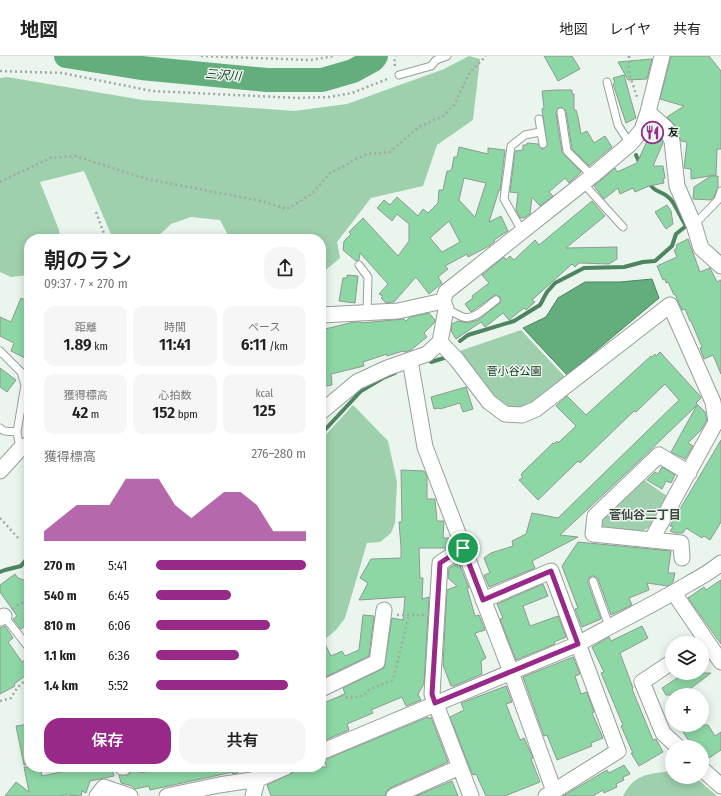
<!DOCTYPE html>
<html lang="ja">
<head>
<meta charset="utf-8">
<style>
  :root { --surface:#fff; --page:#f6f6f6; --text:#222; --muted:#767676; --line:#e0e0e0; --accent:#982989 }
  body { margin:0; font-family:"Fira Sans Condensed","Noto Sans JP",sans-serif; background:var(--page); color:var(--text); height:100vh; display:flex; flex-direction:column; font-size:15px; white-space:nowrap }
  * { box-sizing:border-box; margin:0 }
  p { font-size:13px; color:var(--muted) }
  .icon { flex:none; width:22px; height:22px; fill:none; stroke:currentColor; stroke-width:2; stroke-linecap:round; stroke-linejoin:round }
  .map { position:relative; flex:1; overflow:hidden }
  .sheet { position:absolute; left:24px; top:178px; width:302px; height:538px; display:flex; flex-direction:column; background:var(--surface); border-radius:16px; box-shadow:0 2px 10px #0003 }
  .sheet>* { flex:none }
  .tools { position:absolute; left:665px; top:580px; display:grid; gap:8px }
  .tools a { display:grid; place-items:center; width:44px; height:44px; border-radius:50%; background:var(--surface); box-shadow:0 2px 10px #0003; font-size:20px }
  .pin { position:absolute; display:grid; place-items:center; width:34px; height:34px; color:#fff; margin:-17px; border:2px solid #fff; border-radius:50%; box-shadow:0 1px 4px #0007 }
  .round { display:grid; place-items:center; flex:none; width:42px; height:42px; border-radius:16px; background:var(--page) }
  .overview { display:flex; align-items:center; justify-content:space-between; height:68px; padding:0 20px }
  h1 { font-size:22px; font-weight:600; line-height:30px }
  .metrics { display:grid; grid-template-columns:repeat(3,1fr); gap:6px; height:68px; padding:4px 20px }
  .metrics div { display:grid; align-content:center; border-radius:10px; background:var(--page); text-align:center }
  .metrics b { font-size:17px; font-weight:600 }
  .metrics small { font-size:11px; font-weight:400 }
  .metrics p { font-size:11px }
  .chart { height:112px; padding:8px 20px }
  .chart p { display:flex; justify-content:space-between }
  .chart svg { width:100%; height:72px; margin-top:4px; fill:var(--accent); opacity:.7 }
  .cta { display:flex; gap:8px; margin-top:auto; padding:8px 20px }
  .cta a { flex:1; height:46px; border-radius:16px; background:var(--accent); color:#fff; font-size:16px; font-weight:600; line-height:46px; text-align:center }
  .cta a+a { background:var(--page); color:var(--text) }
  ul { padding:0 20px; list-style:none; font-size:13px }
  li { display:grid; grid-template-columns:64px 48px 1fr; align-items:center; height:30px }
  li i { height:10px; border-radius:5px; background:var(--accent) }
  header { display:flex; align-items:center; gap:24px; box-sizing:border-box; height:56px; padding:0 20px; background:var(--surface); border-bottom:1px solid var(--line) }
  header strong { font-size:19px }
  nav { display:flex; gap:22px; margin-inline-start:auto; font-size:14px }
  .map>svg:first-child { display:block }
  .green { fill:#9fd0ad }
  .water { fill:#64ad7d; stroke:#4f8461 }
  .lines { fill:none; stroke-linecap:round; stroke-linejoin:round }
  .stream { stroke:#4f8461; stroke-width:4 }
  .river { stroke:#64ad7d; stroke-width:24 }
  .building { fill:#8dd7a5; stroke:#909992; fill-rule:evenodd }
  .lane-casing { stroke:#97a19a; stroke-width:9 }
  .street-casing { stroke:#97a19a; stroke-width:17 }
  .path { stroke:#a1a9a3; stroke-width:2.5; stroke-dasharray:2 3; stroke-linecap:butt }
  .lane { stroke:#fff; stroke-width:7 }
  .street { stroke:#fff; stroke-width:15 }
  .route-casing { stroke:#fff; stroke-width:8 }
  .route { stroke:#982989; stroke-width:5 }
  .labels { text-anchor:middle; stroke-width:3; stroke-linejoin:round; paint-order:stroke }
  .poi-label { font-size:11px; font-weight:bold; fill:#1f2320; stroke:#eaf5ed; text-anchor:start }
  .park-label { font-size:11px; fill:#12321e; stroke:#eaf5ed }
  .water-label { font-size:12px; font-style:italic; fill:#11311d; stroke:#eaf5ed }
  .neighbourhood-label { font-size:12px; font-weight:bold; fill:#3d4640; stroke:#eaf5ed }
</style>
</head>
<body>
<header>
<strong>地図</strong>
<nav><a>地図</a><a>レイヤ</a><a>共有</a></nav>
</header>
<div class="map">
<svg width="721" height="740" viewBox="0 0 721 740">
  <rect width="100%" height="100%" fill="#eaf5ed"/>
  <path class="green" d="M469,0L480,3L473,64L437,89L423,130L371,142L337,186L340,202L321,218V183H230L220,164L191,161L171,168L155,183H113L84,115L40,126L59,174L60,183H29V219L11,221L0,216V22L7,21L143,44L294,55L347,48L444,13Z
    M521,274L566,322C554,331 537,348 523,352C496,358 472,313 460,295Z
    M353,349L388,385L397,426L395,467L391,477L380,486L367,487L345,562L336,574L325,583L321,584V384Z
    M641,422L667,440L650,471L641,476L598,470L599,461Z
    M672,715V721H695L717,740H623C635,717 649,718 672,715Z"/>
  <path class="water" d="M652,223L659,242L567,319L523,272L546,261L558,242L585,226H620Z"/>
  <g class="lines">
    <path class="stream" d="M636,99L640,108
      M460,285L468,279L514,265L540,249L547,236L555,227L584,212L624,211L643,206L655,205L672,190L676,178L686,170C681,162 677,152 672,145C664,134 654,138 648,125
      M431,306L444,302
      M321,378L361,335L383,322L395,317
      M0,516L5,514L21,510L29,500"/>
    <path class="river" d="M66,0L141,12L267,24H322L353,15L373,4L376,0"/>
  </g>
  <path class="building" d="M544,0H572L580,13L558,25Z
    M671,0H709L721,15V93H717L716,119L691,123V113L684,112L687,86L681,85L674,68L667,61L684,50L660,43Z
    M652,3L647,23L628,24L618,6Z
    M624,19L636,62L626,67L613,28L615,27L613,22Z
    M556,34H572V38H574V54H576L578,61L581,78L587,75L594,87L605,80L612,91L589,110L572,93L566,55L563,52H558L556,57L562,96L581,116L569,127L565,122L549,136L553,140L540,150L532,141L530,158L524,162H520L516,154L518,137L510,136L515,95L523,94V89H527V87L538,88L542,93L547,90L542,53L544,52L542,35Z
    M653,72L659,77L663,87L653,110H663L665,122L663,123L664,127L649,130L635,136L633,132L620,138L618,132L604,143L594,130L615,112L617,116L637,107Z
    M459,91L488,98V92L505,94L500,135L499,134L489,166L501,160L508,175L494,184L495,185L489,190L468,201L467,198L445,210L448,213L438,221L442,227L429,238L416,221L394,246L386,247L381,242L383,240L379,238L388,228L360,197L359,204L356,205L343,194L344,185L351,178L349,176L363,162L398,200L409,185V168L397,158L392,165L377,152L384,144L390,149L397,141L418,160L423,153L428,157L438,147L439,134H443L447,115H450L452,112L454,101H457ZM464,122L486,127L475,161L459,144ZM449,165L460,186L442,196L430,182Z
    M711,120H718V131L714,141L711,144L693,143L694,131Z
    M592,145L605,160L566,192L617,191V203L609,208L579,207L575,211L572,208L532,244L535,246L526,254L524,252L509,264L503,257L485,271L481,266L456,283L451,275L452,268L458,265L468,267L478,264L501,246L500,241L495,239L471,256L465,248L473,242L472,240L489,227L482,219L504,201L506,204L510,200L514,204L535,184L539,189Z
    M667,149L671,155L673,168L666,173L655,156Z
    M688,183L700,216L710,212L717,226L721,224V318L713,299L704,303L700,292L702,291L691,265H690L685,253L682,254L675,238L674,239L668,226L666,227L665,223L663,224L657,210L677,201L674,194L677,192L676,189Z
    M347,219L358,220L355,247L339,245L343,222H347Z
    M21,242L29,246V304L11,295L14,287L0,280V261L11,266Z
    M429,257L435,264L434,267L424,277L427,281L411,294L405,296L403,295L387,300V298L363,306L364,310L331,318L332,329L321,331V274L354,266H361V267L404,263L406,265L410,261Z
    M660,296L700,340L701,342L696,347L705,356L707,364L701,374L688,387L693,390L685,403L671,396L697,349L638,406L560,479L578,481L532,505L535,512L489,531L484,519L490,517L484,502L491,497L513,490L512,485L526,478L532,457L558,462L679,344L665,328L636,356L634,355L580,407L578,405L538,444L519,424L523,421L521,419L523,416L553,387L554,388L557,385L558,387L576,370L556,350L567,340L586,359L651,300L652,301L655,298L656,300Z
    M0,312L16,324L7,336L0,331Z
    M466,331L473,353L463,356L460,347L440,353L439,352L434,353L431,341Z
    M721,384V466L710,484L704,480L702,482L686,472L683,477H675L670,475L673,471L670,470Z
    M662,411L675,419L671,427L666,425L662,433L647,424L655,416L658,418Z
    M401,414L424,415L427,420V443H435L437,465H444L443,482H449V491L447,492H419L420,522H423L422,543L429,541L424,628L418,638L421,644L406,650L402,641L371,654L373,657L347,668L349,674L321,686V648L345,638L343,632L384,612L392,562L403,564L405,541L359,544L368,527L360,522L371,503L401,502V491L399,466H402Z
    M578,486L671,495L668,517H675L673,526L668,530L647,527L649,534L629,542L632,549L611,559L598,523L594,520H591L588,524V527L601,563L582,571L575,553L578,552L562,510Z
    M459,507L469,532H467L475,560L479,559L485,574L475,577L486,602L481,605L482,618L454,630H451L443,609L447,534L457,530L448,522L449,512Z
    M15,518L18,522L29,526V567L21,573L13,563L17,560L0,536V529Z
    M721,524V588L688,542L704,531L706,534Z
    M543,528L548,540L523,550L530,570L558,560L566,581L554,586L555,588L516,604L500,563L503,562L497,548Z
    M363,559L374,560L369,600L321,623V580L331,600L342,595L345,600L359,594Z
    M5,570L13,582L8,586L22,606L29,601V617L14,628L15,630L0,638V572Z
    M642,570L648,582L620,597L633,632L632,633L653,684L656,683L663,696L639,710L631,697H633L621,670L623,669L601,617L604,616L592,591L609,581L611,585Z
    M573,601L580,618L575,620L581,638L587,636L594,656L592,657L603,682L591,687L592,690L557,704L547,679L544,680L523,621Z
    M685,617H711L682,639H666L662,632Z
    M506,630L512,646L506,648L520,684L524,682L529,693L533,702L531,703L540,726L505,740H486L476,718L473,719L471,715L450,661L464,654L461,647Z
    M428,661L429,663L431,661L448,706L390,732L387,735L385,740H271L267,729L304,711H327L324,704Z
    M29,668V708L24,709L16,670Z
    M687,669H708L715,680L721,676V694L709,702L708,701L706,703L702,697V691H693L681,673Z
    M624,709L630,718L623,721L624,724L616,728L617,731L604,737L603,734L593,740H563L607,714L609,717Z
    M24,711H40L42,720L75,713V711H112L114,720L90,725L86,737L82,735L81,740L66,739L60,740H5L16,726L29,736Z
    M170,711H237L238,717L232,718L233,716L150,734L149,730L135,733L132,730L121,727L119,719H128L132,715L139,714L140,717Z
    M452,725L458,740H416Z"/>
  <g class="lines">
    <defs>
      <path id="lane" d="M399,19L431,10L436,4L447,0
        M607,26L618,69L630,88
        M561,56L567,95L592,120
        M539,63L543,88
        M583,127L623,171
        M694,169L718,144L721,135
        M522,175L504,143L511,90L525,79L540,76
        M359,209L368,221L367,256
        M446,253C452,255 457,259 463,261C474,265 487,250 496,244
        M0,295L21,316L25,329L17,376L20,393
        M0,372L4,375L17,376
        M593,525L609,570
        M4,560L29,592"/>
      <path id="street" d="M648,56L666,72L672,85L677,130L694,169L701,192L721,210
        M321,259L398,255L443,245
        M440,286L457,304L489,346L505,358L522,359L536,353L670,249L713,346L716,366L652,483
        M410,304L425,391L511,616L554,735
        M321,356L357,326L387,312L427,298L440,286L446,253L443,245L446,236L592,120L630,88L642,74L648,56L662,0
        M0,415L20,393L29,388
        M463,492L440,507L432,638L471,740
        M682,502L681,487L593,478L595,460L659,399L689,417
        M674,537L721,606
        M483,544L551,515L618,695L546,740
        M0,562L4,560
        M672,606L642,626L663,677L678,691
        M321,633L377,606L384,554
        M321,696L578,588C615,567 653,549 690,527C701,521 711,515 721,507
        M122,711H124
        M702,713L721,730
        M97,740L104,731L130,740
        M167,740L219,729L258,723L286,711
        M253,740L260,714
        M394,740L460,711"/>
    </defs>
    <use href="#lane" class="lane-casing"/>
    <use href="#street" class="street-casing"/>
    <path class="path" d="M201,0L311,4L334,0
      M629,0V17L637,41
      M395,10L394,6L396,0
      M0,15L62,17L152,35L298,42L329,41L352,37L390,22
      M0,126L50,102L75,100L147,123L261,145L287,153L312,138L330,117L366,98L390,96L419,71L443,60L454,49L470,16L486,0
      M96,156L106,183
      M0,462L20,484
      M13,553L19,548L29,546
      M397,559H424
      M341,639L348,642L363,640L370,633L393,624L409,559
      M0,645L11,642L17,632L29,621"/>
    <use href="#lane" class="lane"/>
    <use href="#street" class="street"/>
  </g>
  <g class="lines">
    <defs>
      <path id="route" d="M463,492L483,544L551,515L578,588L435,647L432,638L440,507Z"/>
    </defs>
    <use href="#route" class="route-casing"/>
    <use href="#route" class="route"/>
  </g>
  <defs>
    <symbol id="restaurant-ring" viewBox="-11 -11 22 22"><circle r="9.5" fill="#eaf5ed" stroke="#982989" stroke-width="1.5"/><path d="M-5-6h1v4h1v-4h1v4h1v-4h1v5L-1.5 .5V6h-2V.5L-5-1ZM5-6V6H3V1.5H1.5Q1.5-4 5-6Z" fill="#982989"/></symbol>
  </defs>
  <g fill-rule="evenodd">
    <use href="#restaurant-ring" x="640" y="64" width="25" height="25"/>
  </g>
  <g class="labels">
    <g class="poi-label">
      <text x="668" y="80">友</text>
    </g>
    <g class="park-label">
      <text x="514" y="319">菅小谷公園</text>
    </g>
    <g class="water-label">
      <text transform="translate(223 19) rotate(5)" y="4">三沢川</text>
    </g>
    <g class="neighbourhood-label">
      <text x="645" y="463">菅仙谷二丁目</text>
    </g>
  </g>
</svg>
<div class="tools">
<a><svg class="icon" aria-label="layers" viewBox="0 0 24 24"><path d="M12 4l9 5-9 5-9-5zM3 14l9 5 9-5"/></svg></a>
<a>+</a>
<a>−</a>
</div>
<div class="pin" style="left:463px;top:492px;background:#1e9e55"><svg class="icon" aria-label="arrive" viewBox="0 0 24 24"><path d="M6 21V4h12l-3 4 3 4H6"/></svg></div>
<section class="sheet">
<div class="overview"><div><h1>朝のラン</h1><p>09:37 · 7 × 270 m</p></div><a class="round"><svg class="icon" aria-label="share" viewBox="0 0 24 24"><path d="M12 15V3M7 8l5-5 5 5M5 13v7h14v-7"/></svg></a></div>
<div class="metrics">
<div><p>距離</p><b>1.89<small> km</small></b></div>
<div><p>時間</p><b>11:41</b></div>
<div><p>ペース</p><b>6:11<small> /km</small></b></div>
</div>
<div class="metrics">
<div><p>獲得標高</p><b>42<small> m</small></b></div>
<div><p>心拍数</p><b>152<small> bpm</small></b></div>
<div><p>kcal</p><b>125</b></div>
</div>
<div class="chart"><p><span>獲得標高</span>276–280 m</p>
<svg viewBox="0 0 160 44" preserveAspectRatio="none"><path d="M0 44V38L10 30L20 22L30 22L40 22L50 6L60 6L70 6L80 22L90 30L100 22L110 14L120 14L130 22L140 38L150 38L160 38V44z"/></svg>
</div>
<ul>
<li><b>270 m</b>5:41<i style="width:100%"></i></li>
<li><b>540 m</b>6:45<i style="width:50%"></i></li>
<li><b>810 m</b>6:06<i style="width:76%"></i></li>
<li><b>1.1 km</b>6:36<i style="width:55%"></i></li>
<li><b>1.4 km</b>5:52<i style="width:88%"></i></li>
</ul>
<div class="cta"><a>保存</a><a>共有</a></div>
</section>
</div>
</body>
</html>
